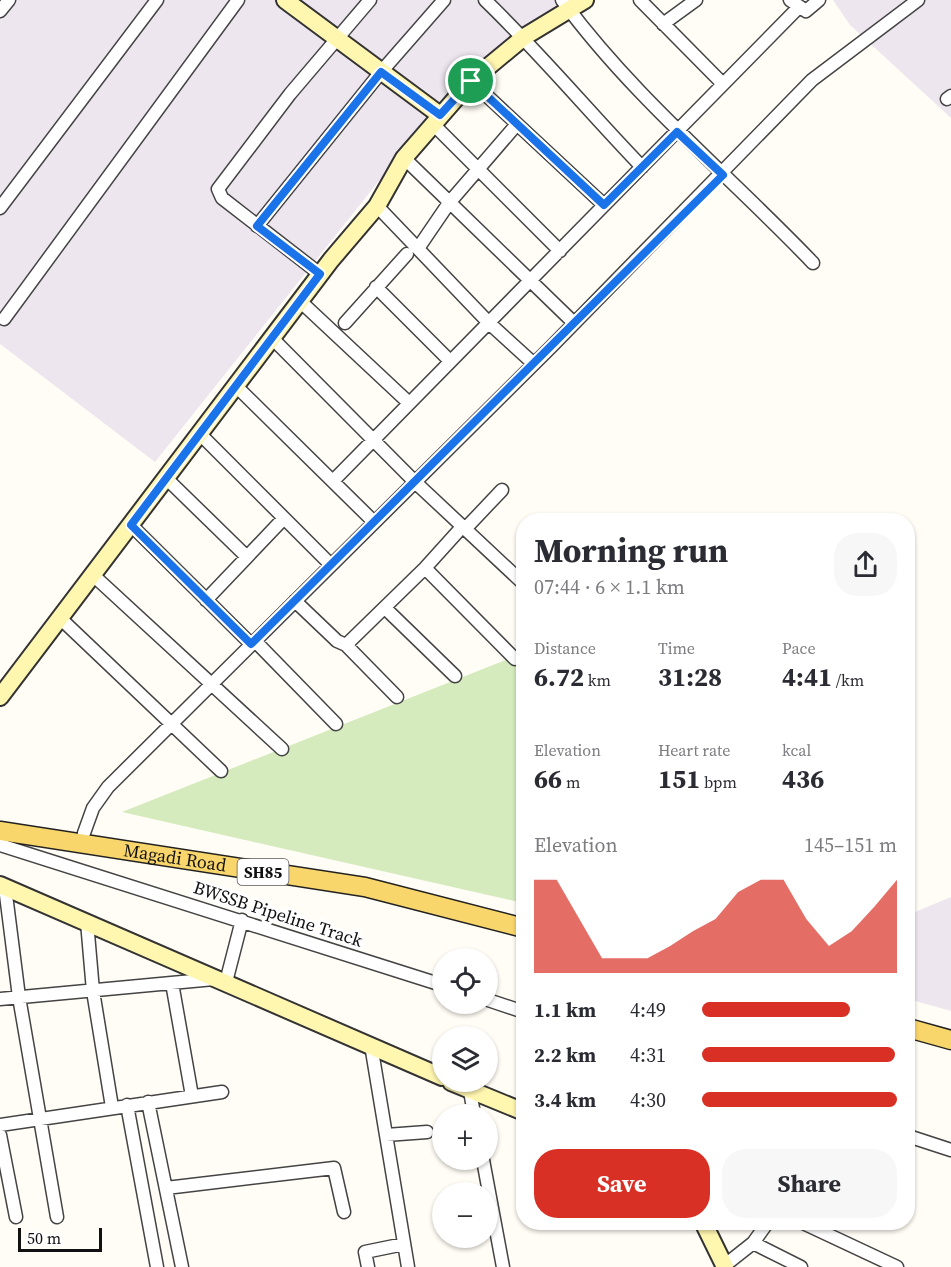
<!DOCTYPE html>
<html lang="en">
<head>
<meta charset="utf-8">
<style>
  :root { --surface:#fff; --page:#f7f7f7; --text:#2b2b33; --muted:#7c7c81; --accent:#d93025 }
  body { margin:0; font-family:"Source Serif 4",serif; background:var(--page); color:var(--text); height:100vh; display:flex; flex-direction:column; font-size:22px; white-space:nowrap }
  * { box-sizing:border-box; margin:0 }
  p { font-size:20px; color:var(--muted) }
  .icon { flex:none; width:33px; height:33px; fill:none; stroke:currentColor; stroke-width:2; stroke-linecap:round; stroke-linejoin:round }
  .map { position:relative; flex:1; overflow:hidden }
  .side { position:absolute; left:516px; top:513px; width:399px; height:717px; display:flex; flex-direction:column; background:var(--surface); border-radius:24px; box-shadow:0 2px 4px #0004 }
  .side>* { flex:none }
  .tools { position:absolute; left:432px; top:948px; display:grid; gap:12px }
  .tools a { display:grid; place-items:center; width:66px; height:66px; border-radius:50%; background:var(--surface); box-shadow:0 2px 4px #0004; font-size:30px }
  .scale { position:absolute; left:18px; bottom:15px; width:84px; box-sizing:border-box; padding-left:6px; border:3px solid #111; border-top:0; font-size:16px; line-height:21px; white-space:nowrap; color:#111; -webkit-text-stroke:4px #fff; paint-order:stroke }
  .pin { position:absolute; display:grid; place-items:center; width:51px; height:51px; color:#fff; margin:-26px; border:3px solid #fff; border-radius:50%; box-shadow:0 2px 6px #0007 }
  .round { display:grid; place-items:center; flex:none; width:63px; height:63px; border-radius:24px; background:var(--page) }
  .summary { display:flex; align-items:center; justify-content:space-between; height:102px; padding:0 18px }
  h1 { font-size:33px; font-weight:700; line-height:45px }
  .figures { display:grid; grid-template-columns:repeat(3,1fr); gap:9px; height:102px; padding:6px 18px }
  .figures div { display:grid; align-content:center }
  .figures b { font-size:26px; font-weight:700 }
  .figures small { font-size:16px; font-weight:400 }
  .figures p { font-size:16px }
  .chart { height:168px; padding:12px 18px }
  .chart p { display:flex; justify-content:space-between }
  .chart svg { width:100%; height:108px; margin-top:6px; fill:var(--accent); opacity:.7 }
  .cta { display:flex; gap:12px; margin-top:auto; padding:12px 18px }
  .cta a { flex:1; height:69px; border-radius:24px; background:var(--accent); color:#fff; font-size:24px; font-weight:700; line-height:69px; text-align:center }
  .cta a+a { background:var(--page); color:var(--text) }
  ul { padding:0 18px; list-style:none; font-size:20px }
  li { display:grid; grid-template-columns:96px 72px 1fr; align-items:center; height:45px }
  li i { height:15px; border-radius:8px; background:var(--accent) }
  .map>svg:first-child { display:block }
  .industrial { fill:#eee6ef }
  .green { fill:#d5ebbd }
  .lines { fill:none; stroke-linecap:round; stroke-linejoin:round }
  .street-casing { stroke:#444; stroke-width:15 }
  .secondary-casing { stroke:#333; stroke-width:20 }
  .primary-casing { stroke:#222; stroke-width:21 }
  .street { stroke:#fff; stroke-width:12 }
  .secondary { stroke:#fff6b0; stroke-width:16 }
  .primary { stroke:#f9d66b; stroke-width:18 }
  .route-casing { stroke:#fff; stroke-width:12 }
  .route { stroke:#1a73e8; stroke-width:8 }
  .labels { text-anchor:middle; stroke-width:6; stroke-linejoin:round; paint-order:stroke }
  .shield { fill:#fff; stroke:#585858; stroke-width:1.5 }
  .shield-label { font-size:16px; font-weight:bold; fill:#111 }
  .street-label { font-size:18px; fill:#111; stroke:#fff }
</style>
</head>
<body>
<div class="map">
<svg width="951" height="1267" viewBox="0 0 951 1267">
  <rect width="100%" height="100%" fill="#fffdf5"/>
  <path class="industrial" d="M0,0H576L461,78L155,462L0,344Z
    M833,0H951V118L850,25Z
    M951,897V1011L908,999V915Z"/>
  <path class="green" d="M523,653V903L122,812Z"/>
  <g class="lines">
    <defs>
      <path id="street" d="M485,0C540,53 589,112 642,167
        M562,0C634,98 729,175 813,263
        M640,0L723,84
        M790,0L806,11L819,0
        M0,11L9,0
        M663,24L696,0
        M471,81L604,205
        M947,99L951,96
        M433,124L560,251
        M404,158L574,323
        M377,206L489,323L534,364
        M0,208L157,0
        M257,226L381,72L444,0
        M419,247L449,203L517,124
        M320,274L222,198L218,189L290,94L370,0
        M376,287L450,361
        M300,301L409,403
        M4,319L238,0
        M345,323L407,254
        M272,338L415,482L524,584
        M236,386L374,522
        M166,478L247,557L284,518L200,434
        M333,481L798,8
        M284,518L331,565
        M131,525L251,644
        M465,529L502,490
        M425,568L515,659
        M93,575L282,749
        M206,600L247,557
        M295,601L337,641L346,645L425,568L462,527
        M385,608L455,676
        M60,618L221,771
        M255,641L336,724
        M346,645L397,697
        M84,833L93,808L108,787L552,346L812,80L918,0
        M0,845L442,985
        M5,887L19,997L57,1217
        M87,922L93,991L112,1107
        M226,982L242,920
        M172,983L192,1096
        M0,999L214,979
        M488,1000L524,1012
        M371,1045L408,1267
        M470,1091L474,1114
        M148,1102L182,1267
        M127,1105L157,1267
        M0,1125L222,1092
        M0,1135L16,1217
        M386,1135L427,1132
        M908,1136L951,1150
        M483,1160L503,1267
        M166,1188L334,1168L344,1212
        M801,1222L897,1267
        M753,1243L801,1267
        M724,1266L753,1243L768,1222
        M368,1267L365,1252L404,1244"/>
      <path id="secondary" d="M285,0L440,115
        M0,697L331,260L377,206L404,158L471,81L524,37L585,0
        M0,885L442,1077
        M451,1082L524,1112
        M703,1222L725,1267"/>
      <g id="primary">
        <path id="s1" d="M0,831L365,887L524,928"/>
        <path d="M908,1028L951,1040"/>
      </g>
    </defs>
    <use href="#street" class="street-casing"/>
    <use href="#secondary" class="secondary-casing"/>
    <use href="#primary" class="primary-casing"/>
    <use href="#street" class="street"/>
    <use href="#secondary" class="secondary"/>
    <use href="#primary" class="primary"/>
  </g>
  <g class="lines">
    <defs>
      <path id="route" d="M381,72L440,115L471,81L604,205L677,132L723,175L251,644L131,525L320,274L257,226Z"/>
    </defs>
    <use href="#route" class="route-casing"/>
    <use href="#route" class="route"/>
  </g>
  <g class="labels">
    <rect class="shield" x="237.5" y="859" width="51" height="26" rx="4.5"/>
    <g class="shield-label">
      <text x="263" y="878">SH85</text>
    </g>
    <g class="street-label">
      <text dy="6" stroke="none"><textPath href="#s1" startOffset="177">Magadi Road</textPath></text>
      <text transform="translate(278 914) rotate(18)" y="6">BWSSB Pipeline Track</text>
    </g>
  </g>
</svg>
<div class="tools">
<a><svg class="icon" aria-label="locate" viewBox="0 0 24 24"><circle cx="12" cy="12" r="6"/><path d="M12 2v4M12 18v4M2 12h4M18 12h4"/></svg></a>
<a><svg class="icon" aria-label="layers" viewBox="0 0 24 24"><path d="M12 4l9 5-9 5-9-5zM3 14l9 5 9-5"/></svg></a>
<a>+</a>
<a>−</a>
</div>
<div class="scale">50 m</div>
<div class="pin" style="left:471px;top:81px;background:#1e9e55"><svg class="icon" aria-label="arrive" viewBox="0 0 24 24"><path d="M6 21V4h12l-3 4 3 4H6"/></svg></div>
<section class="side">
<div class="summary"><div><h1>Morning run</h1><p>07:44 · 6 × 1.1 km</p></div><a class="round"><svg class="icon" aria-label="share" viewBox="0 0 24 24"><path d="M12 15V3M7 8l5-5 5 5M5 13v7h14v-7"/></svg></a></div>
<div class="figures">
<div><p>Distance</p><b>6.72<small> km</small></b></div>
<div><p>Time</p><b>31:28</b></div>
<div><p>Pace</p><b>4:41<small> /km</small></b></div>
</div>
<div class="figures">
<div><p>Elevation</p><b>66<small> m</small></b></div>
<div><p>Heart rate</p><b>151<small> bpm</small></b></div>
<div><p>kcal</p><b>436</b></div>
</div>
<div class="chart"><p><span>Elevation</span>145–151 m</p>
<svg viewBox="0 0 160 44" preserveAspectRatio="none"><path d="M0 44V6L10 6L20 22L30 38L40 38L50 38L60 33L70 27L80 22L90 11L100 6L110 6L120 22L130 33L140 27L150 17L160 6V44z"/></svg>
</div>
<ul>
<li><b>1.1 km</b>4:49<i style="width:76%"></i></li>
<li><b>2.2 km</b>4:31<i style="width:99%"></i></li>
<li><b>3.4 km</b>4:30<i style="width:100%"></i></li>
</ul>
<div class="cta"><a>Save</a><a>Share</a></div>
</section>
</div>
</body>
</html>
